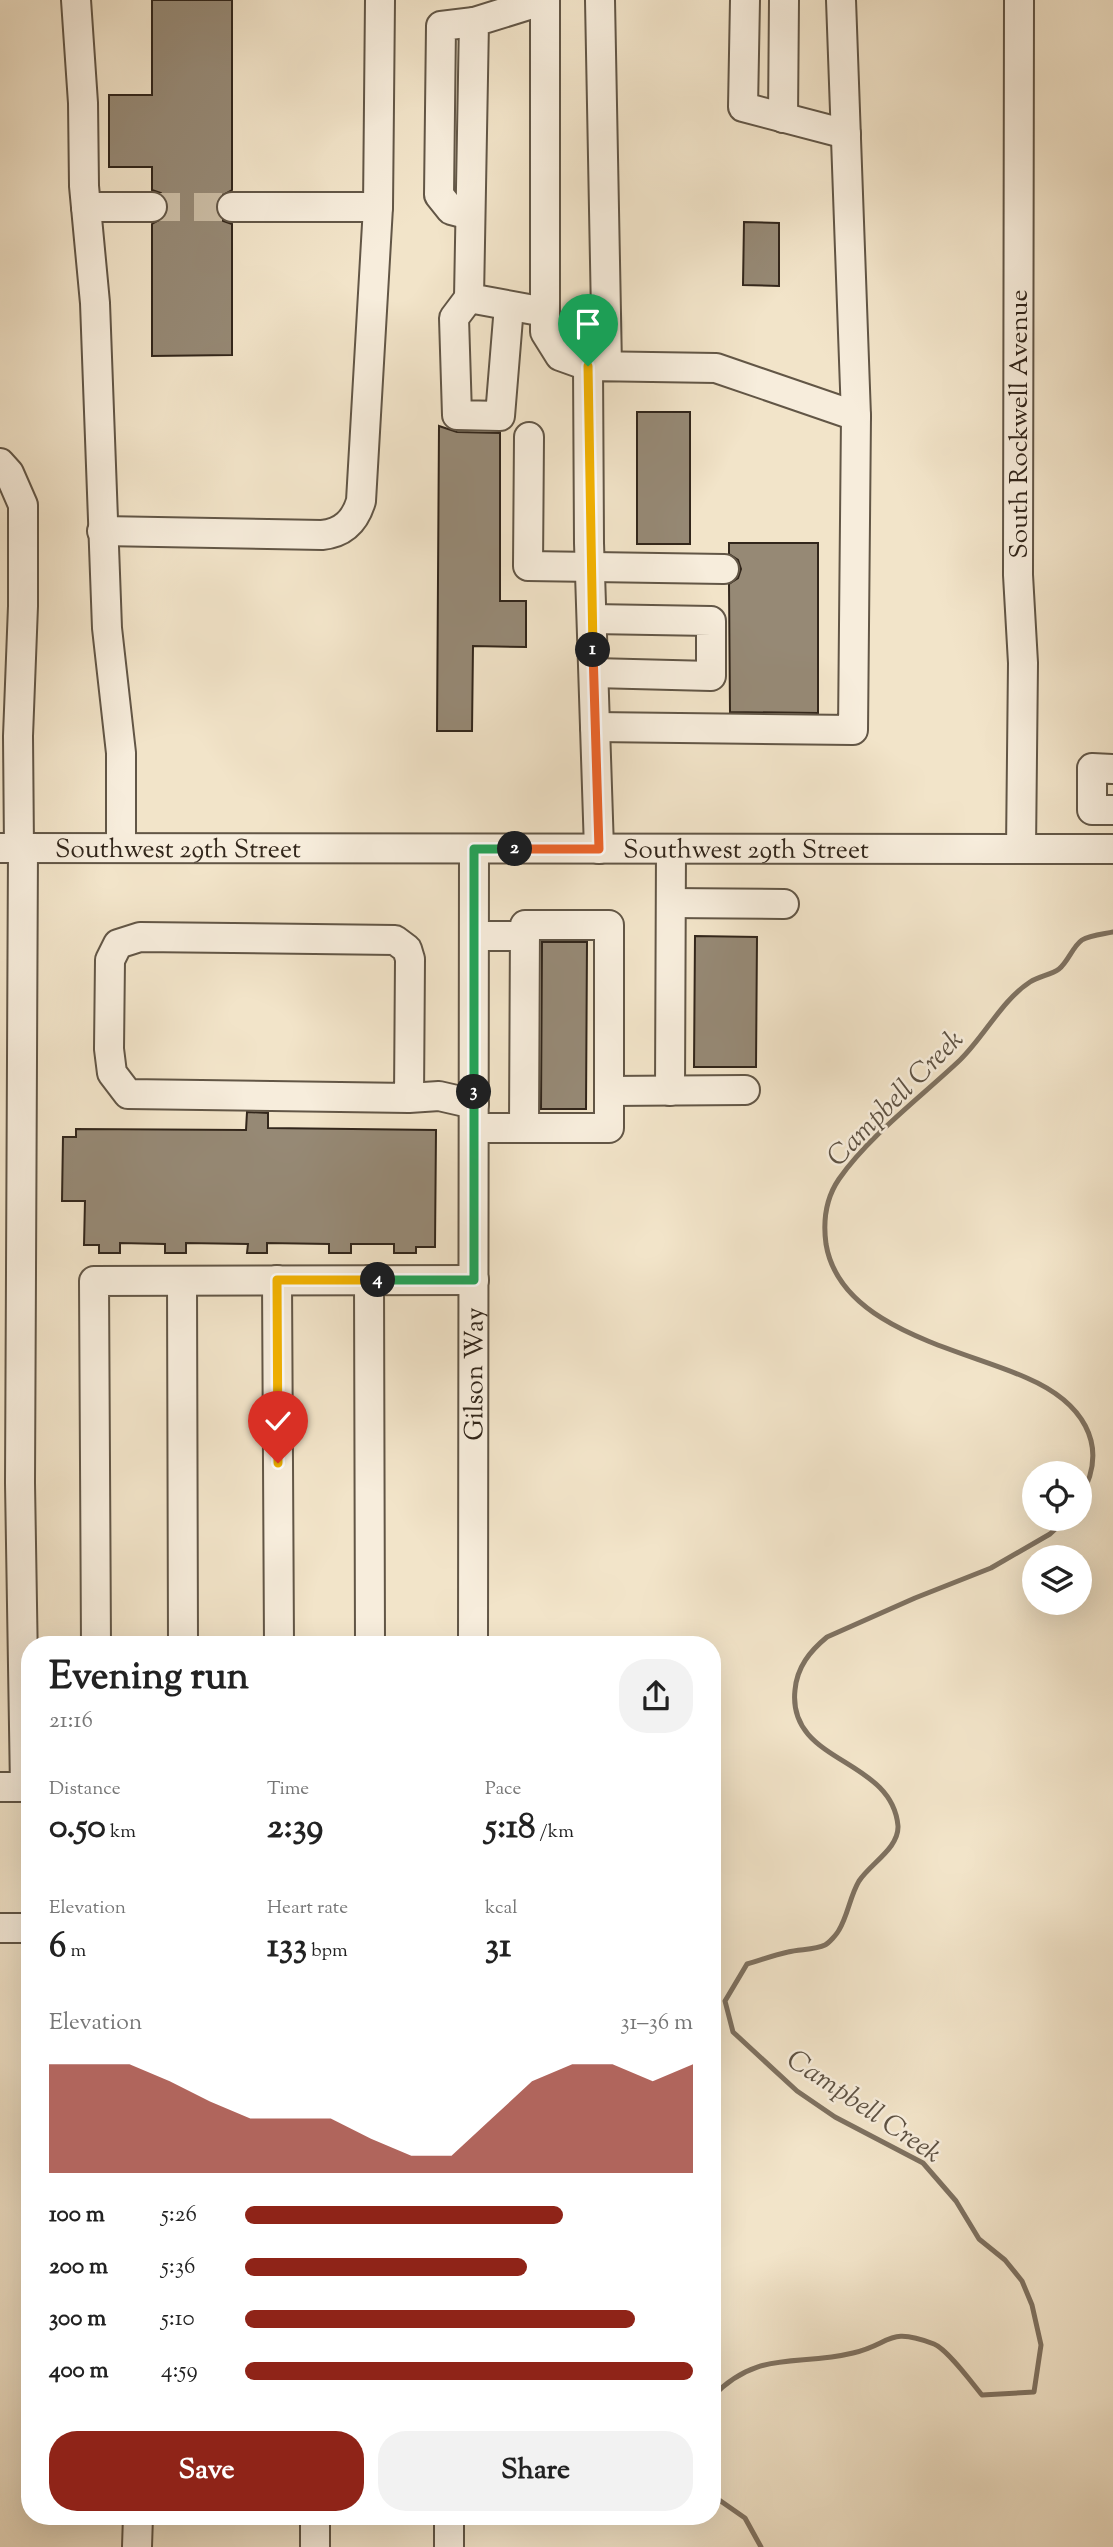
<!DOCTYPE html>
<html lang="en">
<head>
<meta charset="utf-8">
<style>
  :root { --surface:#fff; --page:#f2f2f2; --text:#222; --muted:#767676; --accent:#8f2418 }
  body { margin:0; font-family:"Sorts Mill Goudy",serif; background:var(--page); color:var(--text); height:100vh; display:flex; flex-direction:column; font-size:26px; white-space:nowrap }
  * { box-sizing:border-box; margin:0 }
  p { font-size:23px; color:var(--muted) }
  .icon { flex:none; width:38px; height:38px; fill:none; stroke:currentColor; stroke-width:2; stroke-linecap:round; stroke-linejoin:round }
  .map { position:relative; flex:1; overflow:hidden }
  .panel { position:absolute; left:21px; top:1636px; width:700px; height:889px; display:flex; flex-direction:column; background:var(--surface); border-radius:28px; box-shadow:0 7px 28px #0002 }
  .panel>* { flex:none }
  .controls { position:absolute; left:1022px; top:1461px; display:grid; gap:14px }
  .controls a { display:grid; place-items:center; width:70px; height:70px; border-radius:50%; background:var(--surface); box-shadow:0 7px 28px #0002; font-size:35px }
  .pin { position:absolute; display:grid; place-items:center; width:60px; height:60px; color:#fff; margin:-72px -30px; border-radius:50% 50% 50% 0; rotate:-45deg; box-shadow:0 0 7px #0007 }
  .pin .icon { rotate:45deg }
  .km { position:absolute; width:35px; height:35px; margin:-18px; border-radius:50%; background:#222; color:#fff; font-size:19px; line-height:35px; text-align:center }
  .round { display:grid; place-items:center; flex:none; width:74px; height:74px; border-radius:28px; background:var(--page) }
  .headline { display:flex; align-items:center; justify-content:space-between; height:119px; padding:0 28px }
  h1 { font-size:38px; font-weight:700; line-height:52px }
  .stats { display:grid; grid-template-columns:repeat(3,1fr); gap:10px; height:119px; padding:7px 28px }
  .stats div { display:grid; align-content:center }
  .stats b { font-size:35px; font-weight:700 }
  .stats small { font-size:19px; font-weight:400 }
  .stats p { font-size:19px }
  .chart { height:196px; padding:14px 28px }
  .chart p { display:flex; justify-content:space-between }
  .chart svg { width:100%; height:126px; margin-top:7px; fill:var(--accent); opacity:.7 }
  .action { display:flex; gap:14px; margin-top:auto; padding:14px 28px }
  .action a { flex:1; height:80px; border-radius:28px; background:var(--accent); color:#fff; font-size:28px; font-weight:700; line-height:80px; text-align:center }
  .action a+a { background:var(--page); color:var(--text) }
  ul { padding:0 28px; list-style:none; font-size:23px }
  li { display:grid; grid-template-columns:112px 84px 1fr; align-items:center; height:52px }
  li i { height:18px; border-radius:9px; background:var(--accent) }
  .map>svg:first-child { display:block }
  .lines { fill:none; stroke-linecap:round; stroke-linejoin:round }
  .stream { stroke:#7e7160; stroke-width:5 }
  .building { fill:#968975; stroke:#32261b; stroke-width:2 }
  .minor-tunnel { stroke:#ccbea6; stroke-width:28; stroke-dasharray:28 14; stroke-linecap:butt }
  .minor-casing { stroke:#625646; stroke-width:32 }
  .minor { stroke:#f7eddc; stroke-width:28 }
  .split-1-casing { stroke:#fff; stroke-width:14 }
  .split-2-casing { stroke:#fff; stroke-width:14 }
  .split-3-casing { stroke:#fff; stroke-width:14 }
  .split-4-casing { stroke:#fff; stroke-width:14 }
  .split-5-casing { stroke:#fff; stroke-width:14 }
  .split-1 { stroke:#f5b400; stroke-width:9 }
  .split-2 { stroke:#f0652b; stroke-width:9 }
  .split-3 { stroke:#22a559; stroke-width:9 }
  .split-4 { stroke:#22a559; stroke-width:9 }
  .split-5 { stroke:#f5b400; stroke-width:9 }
  .labels { text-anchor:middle; stroke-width:5; stroke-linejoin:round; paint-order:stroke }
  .street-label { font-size:26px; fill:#32261b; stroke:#f7eddc }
  .water-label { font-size:28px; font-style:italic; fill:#5e5243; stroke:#f7eddc }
</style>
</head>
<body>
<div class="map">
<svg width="1113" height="2547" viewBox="0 0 1113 2547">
  <rect width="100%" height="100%" fill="#f2e4c9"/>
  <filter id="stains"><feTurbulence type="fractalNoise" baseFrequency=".00286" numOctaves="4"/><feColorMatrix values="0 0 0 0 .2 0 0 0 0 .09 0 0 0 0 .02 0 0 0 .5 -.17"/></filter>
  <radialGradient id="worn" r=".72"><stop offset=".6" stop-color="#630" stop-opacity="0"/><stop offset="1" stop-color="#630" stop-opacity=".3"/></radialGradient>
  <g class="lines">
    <path class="stream" d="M1080,1498C1112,1443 1080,1401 1027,1378C962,1349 840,1329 826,1244C823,1222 826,1198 839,1179C870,1135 921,1097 960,1060C984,1037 1002,1000 1030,982C1039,976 1051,975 1059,969C1068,962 1073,946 1082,940C1090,935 1104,934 1113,932
      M712,2397C758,2349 796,2367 853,2353C892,2344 887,2326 934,2344C947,2349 972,2383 982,2395L1034,2392L1041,2345L1032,2305L1022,2281L1005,2260L979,2239L956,2201L923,2163L835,2117L797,2091L733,2032L725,2001L747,1964C761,1960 774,1955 788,1952C799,1949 815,1950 825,1945C829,1943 837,1934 839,1930C848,1915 850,1896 859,1881C871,1863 899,1848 898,1826C892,1757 787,1764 795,1690C797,1667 810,1651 827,1637L915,1598L991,1568L1050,1534L1066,1519
      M712,2495L745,2518L761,2547"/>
  </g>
  <path class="building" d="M152,0H232V190L218,198L215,208L223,221L232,224V355L152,356V224L166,216L169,206L161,193L152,190V167H109V95H152Z
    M744,222L779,223V286L743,285Z
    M637,412H690V544H637Z
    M439,426L457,432L500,433V601H526V647L473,646L472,731H437Z
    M729,543H818V713L730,712L729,584L738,578L741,569L738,560L729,554Z
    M695,936L757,937L756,1067H694Z
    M542,942H587L586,1109H541Z
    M247,1112L268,1113V1128L436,1130L435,1247H416V1253H394V1244H351V1253H329V1244L267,1243V1253H247L248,1244L186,1243V1253H165V1244L120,1243V1253H99V1245H84L85,1201H62L63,1137H76V1129L246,1130Z"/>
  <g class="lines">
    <path class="minor-tunnel" d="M152,207H232"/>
    <defs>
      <g id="minor">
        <path d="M76,0L83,103L84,186L95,303L107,628L121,753V848"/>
        <path d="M545,0L474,22L469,298L545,312"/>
        <path d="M545,0V332L560,356L588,366"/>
        <path d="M600,0L607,366"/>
        <path d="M745,0L743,107L846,134"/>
        <path d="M1019,0L1018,575L1023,663L1021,849"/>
        <path d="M783,118L784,0"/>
        <path d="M86,207H152"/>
        <path d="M232,207H378L380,0"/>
        <path d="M470,215L451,210L439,195L441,26L474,22"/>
        <path d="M469,298L454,318L457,415L500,416L509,306"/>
        <path d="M529,437L528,566L724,569"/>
        <path d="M0,463L9,473L23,505V606L18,736L19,848"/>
        <path d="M102,531L322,535C343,533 355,521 361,501L378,207"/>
        <path d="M592,619L711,621V676L594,673"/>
        <path d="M595,727L853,730L856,416L841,0"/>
        <path d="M1113,769L1092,768V810H1113"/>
        <path id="s1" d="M0,848L1113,849"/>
        <path d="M599,849L589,543L588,366L716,368L856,416"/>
        <path d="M671,903L784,904"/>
        <path d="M525,925H609V1128H524Z"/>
        <path d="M474,936H525"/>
        <path d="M609,1091L745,1090"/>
        <path d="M670,1091L671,849"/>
        <path d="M409,1098L410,959L407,949L395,940L140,937L118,944L110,960L109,1049L112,1073L128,1094L409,1098L439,1096L474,1104"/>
        <path d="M474,1128H524"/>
        <path d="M277,1280L279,1645"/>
        <path d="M369,1280L370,1645"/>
        <path d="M182,1281L183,1645"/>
        <path d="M96,1645L94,1281L474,1280"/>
        <path id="s2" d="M473,1645L474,849"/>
        <path d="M0,1787H25L20,1483L23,848"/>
        <path d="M0,1928H30"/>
        <path d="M315,2516V2547"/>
        <path d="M137,2547L138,2516"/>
        <path d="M449,2547V2516"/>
      </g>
    </defs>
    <use href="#minor" class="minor-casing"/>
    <use href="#minor" class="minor"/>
  </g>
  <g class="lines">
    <defs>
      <path id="split-1" d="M588,366L593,650"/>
      <path id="split-2" d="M515,849H599L593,650"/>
      <path id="split-3" d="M474,1092V849H515"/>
      <path id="split-4" d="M378,1280H474V1092"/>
      <path id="split-5" d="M278,1463L277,1280H378"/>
    </defs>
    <use href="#split-1" class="split-1-casing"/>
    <use href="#split-2" class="split-2-casing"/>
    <use href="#split-3" class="split-3-casing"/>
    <use href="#split-4" class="split-4-casing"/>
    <use href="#split-5" class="split-5-casing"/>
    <use href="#split-1" class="split-1"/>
    <use href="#split-2" class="split-2"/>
    <use href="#split-3" class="split-3"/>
    <use href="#split-4" class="split-4"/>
    <use href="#split-5" class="split-5"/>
  </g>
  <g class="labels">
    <g class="street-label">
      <text transform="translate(1018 424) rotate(-90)" y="9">South Rockwell Avenue</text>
      <text dy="9" stroke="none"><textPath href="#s1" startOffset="178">Southwest 29th Street</textPath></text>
      <text dy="9" stroke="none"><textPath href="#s1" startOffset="746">Southwest 29th Street</textPath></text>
      <text dy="9" stroke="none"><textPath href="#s2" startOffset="271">Gilson Way</textPath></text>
    </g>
    <g class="water-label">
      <text transform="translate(894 1097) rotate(-45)" y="10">Campbell Creek</text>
      <text transform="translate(865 2105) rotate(34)" y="10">Campbell Creek</text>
    </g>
  </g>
  <rect width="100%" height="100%" filter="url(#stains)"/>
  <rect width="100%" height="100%" fill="url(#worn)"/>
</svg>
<div class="controls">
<a><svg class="icon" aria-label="locate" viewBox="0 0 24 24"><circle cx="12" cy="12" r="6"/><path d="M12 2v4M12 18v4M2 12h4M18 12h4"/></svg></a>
<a><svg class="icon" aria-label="layers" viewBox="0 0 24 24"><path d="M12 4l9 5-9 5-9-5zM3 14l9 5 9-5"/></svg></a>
</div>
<div class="pin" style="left:588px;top:366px;background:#1e9e55"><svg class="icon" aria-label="arrive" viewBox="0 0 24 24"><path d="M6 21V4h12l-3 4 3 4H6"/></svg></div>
<div class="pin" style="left:278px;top:1463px;background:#d93025"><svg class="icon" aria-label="check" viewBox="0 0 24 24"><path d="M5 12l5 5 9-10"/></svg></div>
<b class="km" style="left:593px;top:650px">1</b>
<b class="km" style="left:515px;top:849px">2</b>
<b class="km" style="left:474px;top:1092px">3</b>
<b class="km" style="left:378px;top:1280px">4</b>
<section class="panel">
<div class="headline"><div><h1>Evening run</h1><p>21:16</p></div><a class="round"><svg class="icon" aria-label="share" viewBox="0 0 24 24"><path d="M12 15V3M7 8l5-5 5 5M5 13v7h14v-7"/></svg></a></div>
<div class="stats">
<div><p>Distance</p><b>0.50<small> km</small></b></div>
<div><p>Time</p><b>2:39</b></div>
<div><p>Pace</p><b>5:18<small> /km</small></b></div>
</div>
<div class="stats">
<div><p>Elevation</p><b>6<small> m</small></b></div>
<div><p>Heart rate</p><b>133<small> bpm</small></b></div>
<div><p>kcal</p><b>31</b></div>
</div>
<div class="chart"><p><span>Elevation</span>31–36 m</p>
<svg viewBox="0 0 160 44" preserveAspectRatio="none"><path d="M0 44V6L10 6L20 6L30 12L40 19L50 25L60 25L70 25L80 32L90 38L100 38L110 25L120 12L130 6L140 6L150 12L160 6V44z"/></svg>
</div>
<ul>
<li><b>100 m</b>5:26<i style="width:71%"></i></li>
<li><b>200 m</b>5:36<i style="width:63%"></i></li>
<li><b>300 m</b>5:10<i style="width:87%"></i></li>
<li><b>400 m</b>4:59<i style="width:100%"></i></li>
</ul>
<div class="action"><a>Save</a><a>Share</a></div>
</section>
</div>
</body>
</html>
